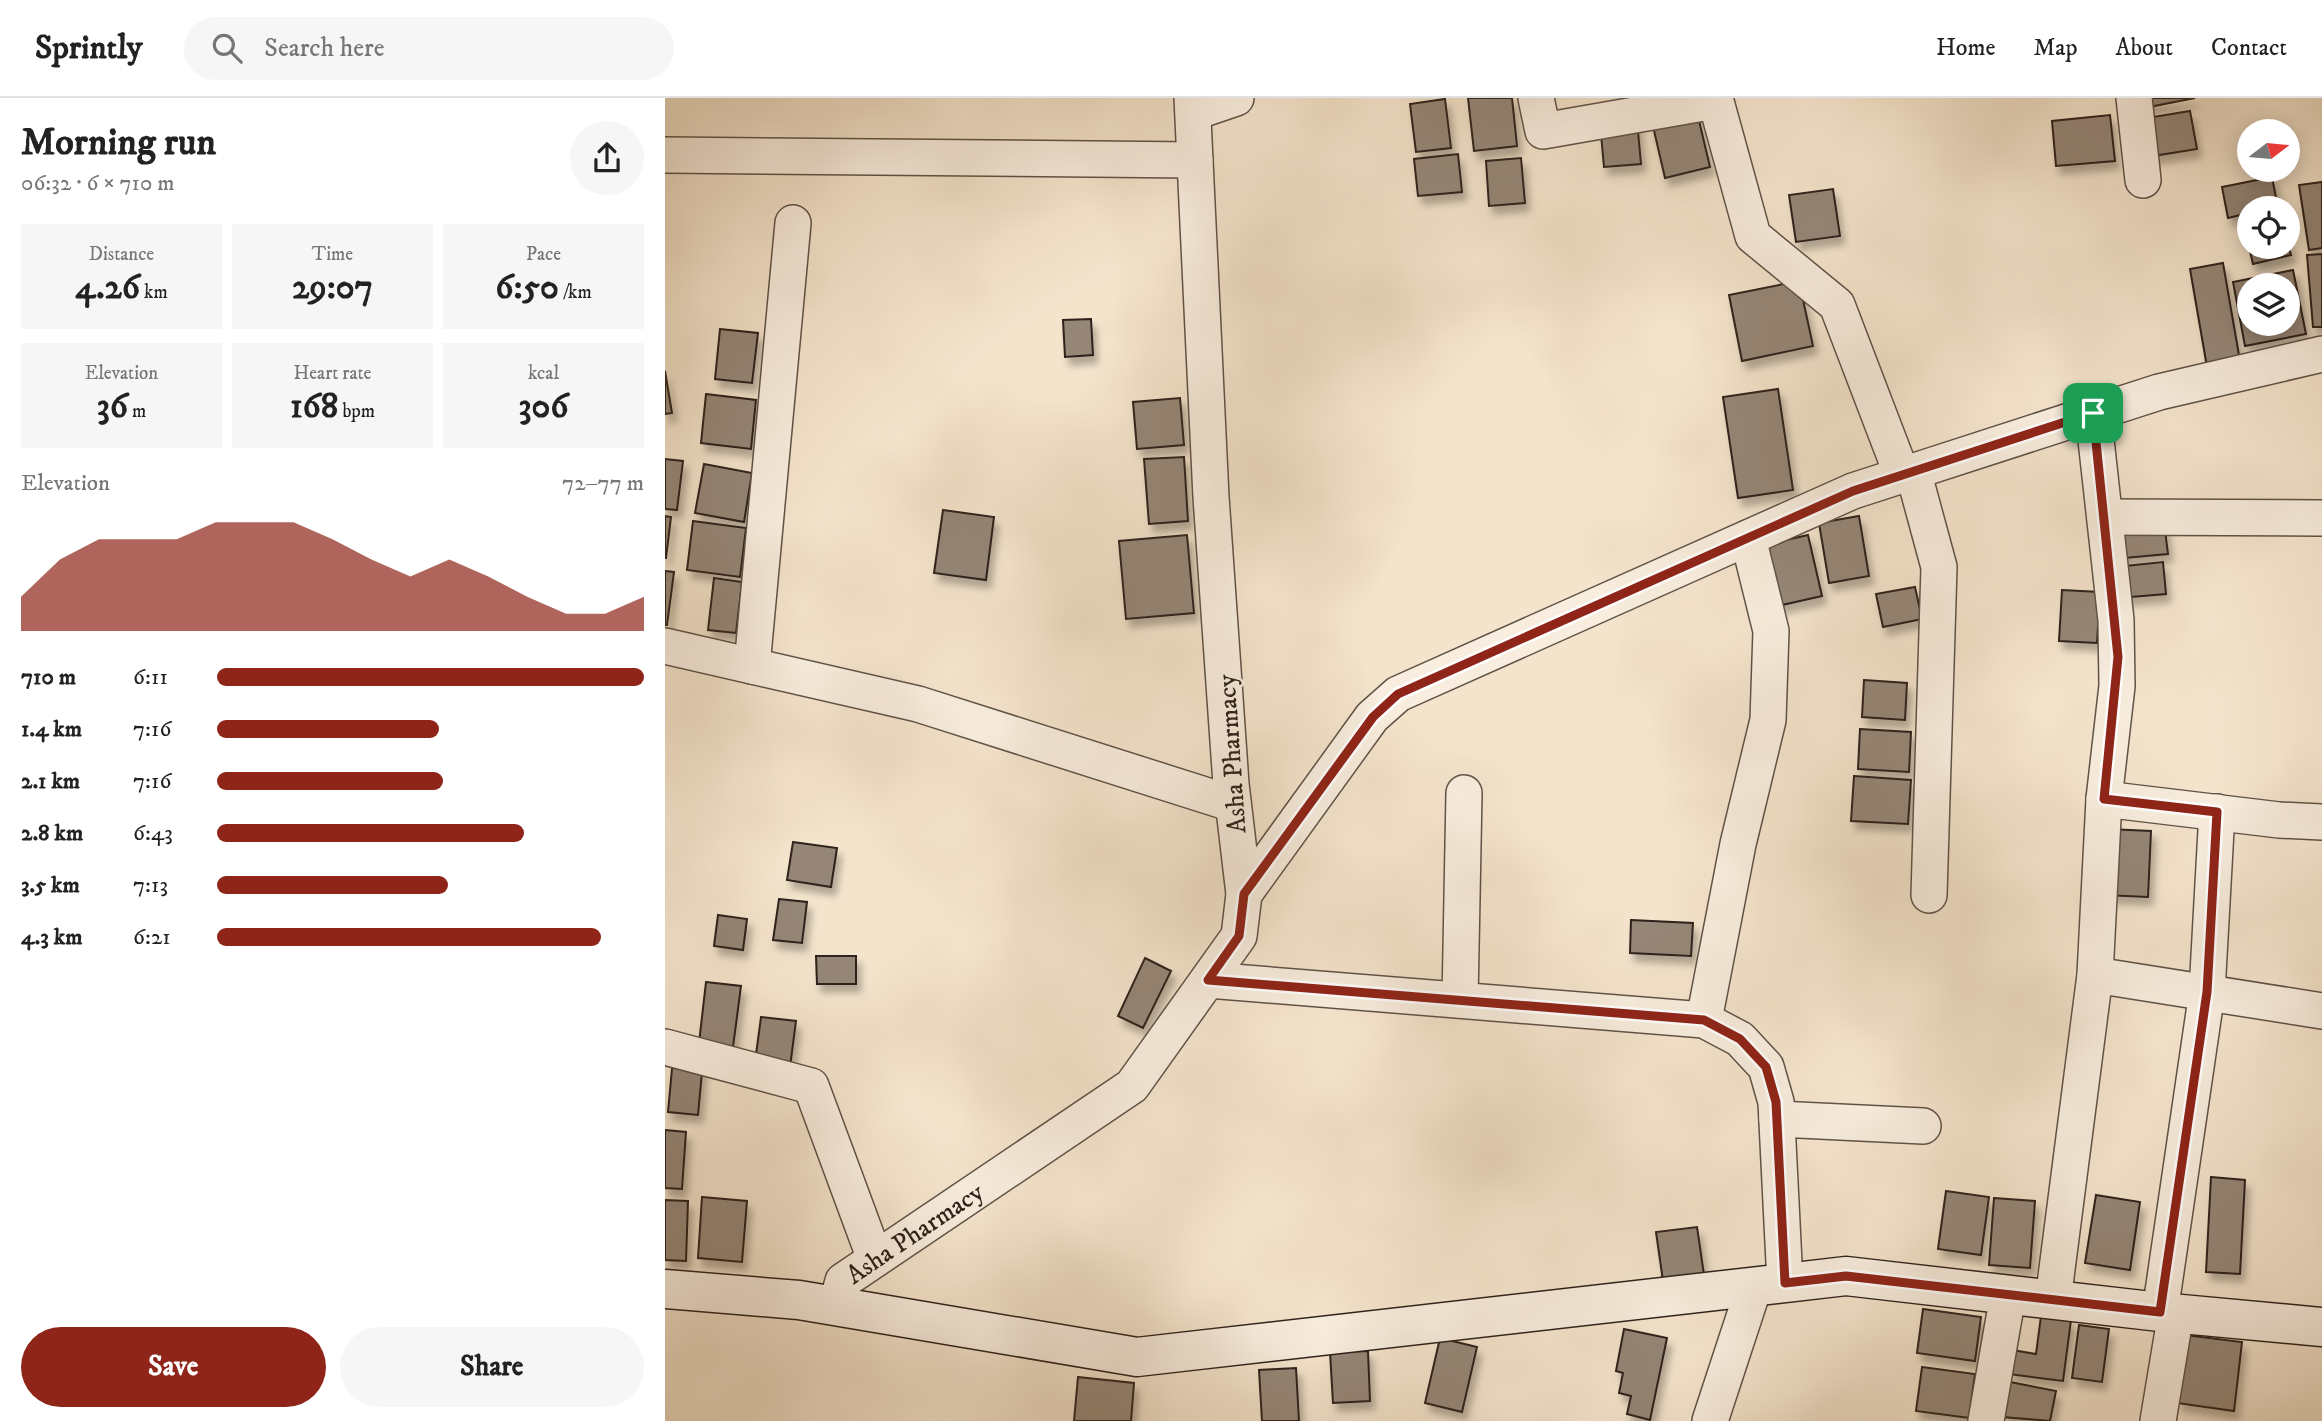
<!DOCTYPE html>
<html lang="en">
<head>
<meta charset="utf-8">
<style>
  :root { --surface:#fff; --page:#f6f6f6; --text:#222; --muted:#767676; --line:#e0e0e0; --accent:#8f2418 }
  body { margin:0; font-family:"IM FELL DW Pica",serif; background:var(--page); color:var(--text); height:100vh; display:flex; flex-direction:column; font-size:26px; white-space:nowrap }
  * { box-sizing:border-box; margin:0 }
  p { font-size:23px; color:var(--muted) }
  .icon { flex:none; width:38px; height:38px; fill:none; stroke:currentColor; stroke-width:2; stroke-linecap:round; stroke-linejoin:round }
  .map { position:relative; flex:1; overflow:hidden }
  .side { display:flex; flex-direction:column; background:var(--surface); width:665px }
  .side>* { flex:none }
  .needle { width:46px; rotate:74deg }
  .buttons { position:absolute; left:1572px; top:21px; display:grid; gap:14px }
  .buttons a { display:grid; place-items:center; width:63px; height:63px; border-radius:50%; background:var(--surface); box-shadow:0 4px 18px #0003; font-size:35px }
  .pin { position:absolute; display:grid; place-items:center; width:60px; height:60px; color:#fff; margin:-30px; border-radius:14px; box-shadow:0 4px 10px #0006 }
  .round { display:grid; place-items:center; flex:none; width:74px; height:74px; border-radius:37px; background:var(--page) }
  .headline { display:flex; align-items:center; justify-content:space-between; height:119px; padding:0 21px }
  h1 { font-size:38px; font-weight:700; line-height:52px }
  .metrics { display:grid; grid-template-columns:repeat(3,1fr); gap:10px; height:119px; padding:7px 21px }
  .metrics div { display:grid; align-content:center; border-radius:0px; background:var(--page); text-align:center }
  .metrics b { font-size:35px; font-weight:700 }
  .metrics small { font-size:19px; font-weight:400 }
  .metrics p { font-size:19px }
  .chart { height:196px; padding:14px 21px }
  .chart p { display:flex; justify-content:space-between }
  .chart svg { width:100%; height:126px; margin-top:7px; fill:var(--accent); opacity:.7 }
  .button { display:flex; gap:14px; margin-top:auto; padding:14px 21px }
  .button a { flex:1; height:80px; border-radius:42px; background:var(--accent); color:#fff; font-size:28px; font-weight:700; line-height:80px; text-align:center }
  .button a+a { background:var(--page); color:var(--text) }
  ul { padding:0 21px; list-style:none; font-size:23px }
  li { display:grid; grid-template-columns:112px 84px 1fr; align-items:center; height:52px }
  li i { height:18px; border-radius:9px; background:var(--accent) }
  header { display:flex; align-items:center; gap:42px; box-sizing:border-box; height:98px; padding:0 35px; background:var(--surface); border-bottom:2px solid var(--line) }
  header strong { font-size:33px }
  nav { display:flex; gap:38px; margin-inline-start:auto; font-size:24px }
  .search { width:490px; height:63px; background:var(--page); display:flex; align-items:center; gap:18px; box-sizing:border-box; padding:0 24px; border-radius:38px; color:var(--muted); font-size:26px }
  main { display:flex; flex:1; min-height:0 }
  .map>svg:first-child { display:block }
  .building { fill:#958677; stroke:#2e211b; stroke-width:2; fill-rule:evenodd; filter:url(#shadow) }
  .lines { fill:none; stroke-linecap:round; stroke-linejoin:round }
  .minor-casing { stroke:#605247; stroke-width:38 }
  .secondary-casing { stroke:#2e211b; stroke-width:41 }
  .minor { stroke:#f8edde; stroke-width:35 }
  .secondary { stroke:#f8edde; stroke-width:38 }
  .route-casing { stroke:#fff; stroke-width:14 }
  .route { stroke:#8f2418; stroke-width:9 }
  .labels { text-anchor:middle; stroke-width:5; stroke-linejoin:round; paint-order:stroke }
  .street-label { font-size:26px; fill:#2e211b; stroke:#f8edde }
</style>
</head>
<body>
<header>
<strong>Sprintly</strong>
<div class="search"><svg class="icon" aria-label="search" viewBox="0 0 24 24"><circle cx="10" cy="10" r="6"/><path d="M15 15l6 6"/></svg>Search here</div>
<nav><a>Home</a><a>Map</a><a>About</a><a>Contact</a></nav>
</header>
<main>
<section class="side">
<div class="headline"><div><h1>Morning run</h1><p>06:32 · 6 × 710 m</p></div><a class="round"><svg class="icon" aria-label="share" viewBox="0 0 24 24"><path d="M12 15V3M7 8l5-5 5 5M5 13v7h14v-7"/></svg></a></div>
<div class="metrics">
<div><p>Distance</p><b>4.26<small> km</small></b></div>
<div><p>Time</p><b>29:07</b></div>
<div><p>Pace</p><b>6:50<small> /km</small></b></div>
</div>
<div class="metrics">
<div><p>Elevation</p><b>36<small> m</small></b></div>
<div><p>Heart rate</p><b>168<small> bpm</small></b></div>
<div><p>kcal</p><b>306</b></div>
</div>
<div class="chart"><p><span>Elevation</span>72–77 m</p>
<svg viewBox="0 0 160 44" preserveAspectRatio="none"><path d="M0 44V32L10 19L20 12L30 12L40 12L50 6L60 6L70 6L80 12L90 19L100 25L110 19L120 25L130 32L140 38L150 38L160 32V44z"/></svg>
</div>
<ul>
<li><b>710 m</b>6:11<i style="width:100%"></i></li>
<li><b>1.4 km</b>7:16<i style="width:52%"></i></li>
<li><b>2.1 km</b>7:16<i style="width:53%"></i></li>
<li><b>2.8 km</b>6:43<i style="width:72%"></i></li>
<li><b>3.5 km</b>7:13<i style="width:54%"></i></li>
<li><b>4.3 km</b>6:21<i style="width:90%"></i></li>
</ul>
<div class="button"><a>Save</a><a>Share</a></div>
</section>
<div class="map">
<svg width="1657" height="1323" viewBox="0 0 1657 1323">
  <defs>
    <filter id="shadow"><feDropShadow dx="4.5" dy="8" stdDeviation="3.5" flood-color="#0004"/></filter>
  </defs>
  <rect width="100%" height="100%" fill="#f4e4cc"/>
  <filter id="stains"><feTurbulence type="fractalNoise" baseFrequency=".00286" numOctaves="4"/><feColorMatrix values="0 0 0 0 .2 0 0 0 0 .09 0 0 0 0 .02 0 0 0 .5 -.17"/></filter>
  <radialGradient id="worn" r=".72"><stop offset=".6" stop-color="#630" stop-opacity="0"/><stop offset="1" stop-color="#630" stop-opacity=".3"/></radialGradient>
  <path class="building" d="M803,0H847L852,48L809,53Z
    M1477,0H1530L1479,10Z
    M780,1L786,50L751,54L745,6Z
    M1525,13L1532,51L1482,59L1476,21Z
    M1032,14L1045,69L1000,80L987,24Z
    M1445,17L1450,63L1391,68L1387,23Z
    M972,22L976,66L939,69L935,25Z
    M793,56L797,94L753,98L749,61Z
    M856,60L860,105L824,108L821,63Z
    M1607,79L1613,110H1584V115L1563,120L1557,89Z
    M1657,84V150L1644,152L1634,87Z
    M1168,91L1175,138L1131,144L1124,97Z
    M1622,142L1626,157L1588,166L1584,149H1622Z
    M1657,156V229H1648L1642,157Z
    M1558,165L1575,263L1542,269L1525,171Z
    M1628,172L1641,236L1580,248L1568,184ZM1584,187H1622V226H1584Z
    M1134,183L1148,248L1077,263L1064,197Z
    M426,221L428,257L400,259L398,222Z
    M55,231L93,235L87,285L50,281Z
    M0,273L7,315L0,316Z
    M1113,291L1128,392L1073,400L1058,299Z
    M41,296L91,302L86,351L36,345Z
    M515,300L519,347L472,351L468,304Z
    M519,359L523,423L484,426L479,361Z
    M0,361L18,363L12,412L0,411Z
    M39,366L87,375L79,424L30,415Z
    M278,412L329,419L321,482L269,475Z
    M0,418L6,419L1,460H0Z
    M1194,418L1204,478L1164,485L1154,425Z
    M28,423L81,430L75,479L22,472Z
    M1499,424L1503,456L1448,461L1444,429Z
    M522,437L529,515L461,521L454,443Z
    M1143,437L1157,498L1104,510L1090,449Z
    M1498,464L1501,496L1454,500L1451,469Z
    M0,473L9,474L2,527H0Z
    M49,480L77,484L71,535L43,532Z
    M1250,489L1257,521L1218,529L1211,496Z
    M1397,492L1435,494L1432,545L1394,543Z
    M1199,582L1242,585L1240,622L1197,619Z
    M1195,631L1246,634L1244,674L1193,671Z
    M1189,678L1246,682L1243,726L1186,723Z
    M1443,731L1486,733L1483,799L1439,797Z
    M128,744L172,750L166,789L122,782Z
    M114,801L142,804L137,845L108,842Z
    M53,817L82,821L78,852L49,848Z
    M966,822L1028,825L1026,858L965,855Z
    M151,858H191V886H152Z
    M480,860L506,873L478,930L453,918Z
    M41,884L76,888L68,949L34,945Z
    M96,919L131,923L125,969L90,964Z
    M8,960L38,963L33,1017L3,1014Z
    M0,1032L21,1034L17,1091L0,1090Z
    M1546,1079L1580,1082L1575,1176L1541,1174Z
    M1281,1093L1324,1099L1316,1157L1273,1151Z
    M1431,1097L1475,1104L1465,1172L1420,1165Z
    M37,1099L82,1103L77,1164L33,1160Z
    M1329,1100L1370,1103L1365,1170L1324,1167Z
    M0,1102L23,1103L21,1163L0,1162Z
    M1032,1129L1039,1177L998,1183L991,1134Z
    M1258,1211L1316,1219L1310,1263L1252,1255Z
    M1376,1218L1406,1222L1398,1283L1343,1276L1347,1252L1371,1256Z
    M1414,1227L1444,1231L1437,1284L1407,1280Z
    M959,1231L1002,1240L985,1322L962,1316L966,1298L954,1295L958,1275L951,1273Z
    M1520,1237L1577,1244L1569,1313L1512,1305Z
    M775,1240L812,1249L797,1314L760,1305Z
    M703,1253L705,1303L668,1305L665,1254Z
    M1257,1269L1310,1276L1304,1320L1251,1313Z
    M631,1270L634,1323H597L594,1272Z
    M413,1279L469,1285L466,1323H409Z
    M1345,1284L1391,1293L1385,1323L1337,1319Z"/>
  <g class="lines">
    <defs>
      <g id="minor">
        <path d="M871,0L878,33L1050,3"/>
        <path d="M1050,0L1088,138L1172,207L1237,377"/>
        <path d="M1469,0L1478,82"/>
        <path d="M530,14L571,0"/>
        <path d="M0,57L530,62"/>
        <path d="M1248,373L1274,469L1264,797"/>
        <path d="M1440,419L1657,420"/>
        <path d="M0,548L253,606L568,706"/>
        <path d="M87,568L128,125"/>
        <path d="M1439,701L1614,722L1657,724"/>
        <path d="M579,796L707,619L733,596L1188,393L1494,294L1657,256"/>
        <path d="M1430,877L1657,913"/>
        <path d="M543,882L1039,922L1075,941L1101,969L1111,1004L1120,1185"/>
        <path d="M795,902L799,695"/>
        <path d="M1039,922L1073,746L1103,622L1106,533L1083,440"/>
        <path d="M0,949L146,988L210,1161"/>
        <path d="M1112,1021L1258,1028"/>
        <path d="M1388,1202L1430,877L1439,701L1452,588L1451,522L1428,315"/>
        <path id="s1" d="M171,1208L178,1183L467,988L574,838L579,796L566,686L546,399L527,0"/>
        <path d="M1495,1214L1542,894L1552,714"/>
        <path d="M1045,1323L1089,1189"/>
        <path d="M1321,1323L1343,1197"/>
        <path d="M1493,1323L1511,1215"/>
      </g>
      <path id="secondary" d="M0,1191L134,1202L472,1259L1181,1178L1495,1214L1657,1229"/>
    </defs>
    <use href="#minor" class="minor-casing"/>
    <use href="#secondary" class="secondary-casing"/>
    <use href="#minor" class="minor"/>
    <use href="#secondary" class="secondary"/>
  </g>
  <g class="lines">
    <defs>
      <path id="route" d="M1428,315L1453,559L1439,701L1552,714L1542,894L1495,1214L1181,1178L1120,1185L1111,1004L1101,969L1075,941L1039,922L543,882L574,838L579,796L708,619L733,596L1188,393Z"/>
    </defs>
    <use href="#route" class="route-casing"/>
    <use href="#route" class="route"/>
  </g>
  <g class="labels">
    <g class="street-label">
      <text transform="translate(566 656) rotate(-94)" y="9">Asha Pharmacy</text>
      <text dy="9" stroke="none"><textPath href="#s1" startOffset="112">Asha Pharmacy</textPath></text>
    </g>
  </g>
  <rect width="100%" height="100%" filter="url(#stains)"/>
  <rect width="100%" height="100%" fill="url(#worn)"/>
</svg>
<div class="buttons">
<a><svg class="needle" viewBox="-14 -14 28 28"><path d="M0-13l5 13h-10z" fill="#e53935"/><path d="M0 13l5-13h-10z" fill="#767676"/></svg></a>
<a><svg class="icon" aria-label="locate" viewBox="0 0 24 24"><circle cx="12" cy="12" r="6"/><path d="M12 2v4M12 18v4M2 12h4M18 12h4"/></svg></a>
<a><svg class="icon" aria-label="layers" viewBox="0 0 24 24"><path d="M12 4l9 5-9 5-9-5zM3 14l9 5 9-5"/></svg></a>
</div>
<div class="pin" style="left:1428px;top:315px;background:#1e9e55"><svg class="icon" aria-label="arrive" viewBox="0 0 24 24"><path d="M6 21V4h12l-3 4 3 4H6"/></svg></div>
</div>
</main>
</body>
</html>
